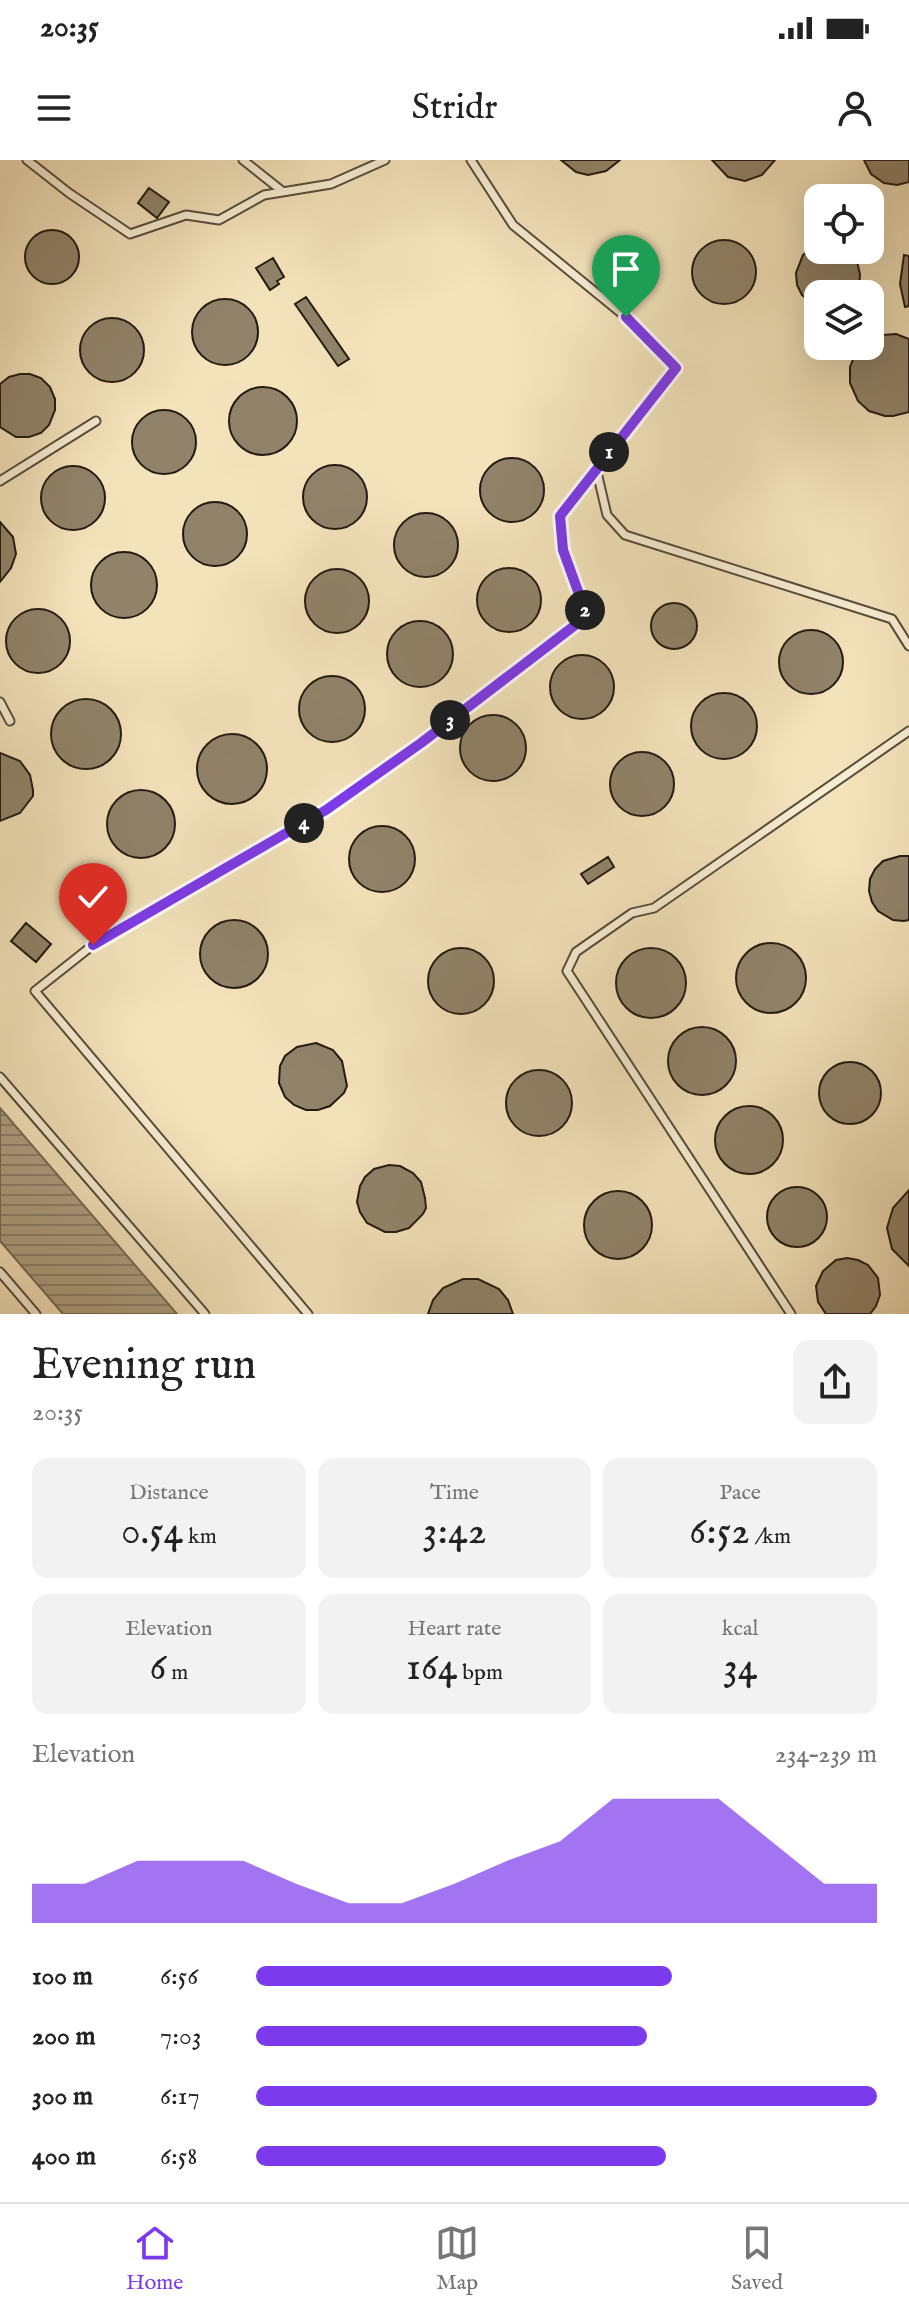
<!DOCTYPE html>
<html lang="en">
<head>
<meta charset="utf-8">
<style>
  :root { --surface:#fff; --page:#f2f2f2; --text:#222; --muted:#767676; --line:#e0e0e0; --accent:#7c3aed }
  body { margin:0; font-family:"IM FELL English",serif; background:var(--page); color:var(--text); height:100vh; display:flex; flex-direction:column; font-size:30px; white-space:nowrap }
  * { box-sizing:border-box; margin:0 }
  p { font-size:26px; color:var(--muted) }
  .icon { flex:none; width:44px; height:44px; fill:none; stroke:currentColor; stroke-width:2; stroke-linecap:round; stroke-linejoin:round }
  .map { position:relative; height:1154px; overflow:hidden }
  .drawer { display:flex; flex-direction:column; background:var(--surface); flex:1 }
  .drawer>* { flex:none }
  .controls { position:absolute; left:804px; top:24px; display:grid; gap:16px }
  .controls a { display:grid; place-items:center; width:80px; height:80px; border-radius:16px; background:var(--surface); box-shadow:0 8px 32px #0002; font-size:40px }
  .pin { position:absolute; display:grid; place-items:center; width:68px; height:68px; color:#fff; margin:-82px -34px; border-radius:50% 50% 50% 0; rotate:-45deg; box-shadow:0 0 8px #0007 }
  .pin .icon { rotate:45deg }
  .km { position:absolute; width:40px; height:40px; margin:-20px; border-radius:50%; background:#222; color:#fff; font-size:22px; line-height:40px; text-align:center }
  .round { display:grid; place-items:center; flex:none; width:84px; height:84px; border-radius:16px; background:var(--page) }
  .headline { display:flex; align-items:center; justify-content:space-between; height:136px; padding:0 32px }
  h1 { font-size:44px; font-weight:600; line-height:60px }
  .figures { display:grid; grid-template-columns:repeat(3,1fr); gap:12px; height:136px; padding:8px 32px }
  .figures div { display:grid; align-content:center; border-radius:16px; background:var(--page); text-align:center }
  .figures b { font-size:40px; font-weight:600 }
  .figures small { font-size:22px; font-weight:400 }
  .figures p { font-size:22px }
  .chart { height:224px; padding:16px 32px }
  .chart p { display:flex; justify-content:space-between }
  .chart svg { width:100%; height:144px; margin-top:8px; fill:var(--accent); opacity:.7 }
  ul { padding:0 32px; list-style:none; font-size:26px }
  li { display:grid; grid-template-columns:128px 96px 1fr; align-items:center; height:60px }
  li i { height:20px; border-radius:10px; background:var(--accent) }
  .status { display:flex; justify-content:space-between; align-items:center; height:56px; padding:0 40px; background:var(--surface); direction:ltr }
  .status svg { height:22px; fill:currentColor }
  header { display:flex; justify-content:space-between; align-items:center; height:104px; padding:0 32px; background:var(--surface); font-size:36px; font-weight:600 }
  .dock { display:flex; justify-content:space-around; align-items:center; height:112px; border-top:2px solid var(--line); background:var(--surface); font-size:22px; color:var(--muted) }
  .dock a { display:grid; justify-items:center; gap:4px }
  .dock .on { color:var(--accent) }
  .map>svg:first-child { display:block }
  .water { fill:url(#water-rules); stroke:#776a55; stroke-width:2 }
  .building { fill:#90836a; stroke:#251a12; stroke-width:2 }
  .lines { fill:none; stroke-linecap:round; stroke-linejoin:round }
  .lane-casing { stroke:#584c3c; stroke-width:11 }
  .lane { stroke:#f7edd3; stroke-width:7 }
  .route-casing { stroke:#fff; stroke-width:16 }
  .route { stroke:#7c3aed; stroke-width:10 }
</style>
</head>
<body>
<div class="status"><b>20:35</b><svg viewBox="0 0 49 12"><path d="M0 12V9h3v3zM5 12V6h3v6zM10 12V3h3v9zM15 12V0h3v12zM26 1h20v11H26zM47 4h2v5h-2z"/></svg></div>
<header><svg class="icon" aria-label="menu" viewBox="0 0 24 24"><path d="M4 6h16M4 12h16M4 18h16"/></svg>Stridr<svg class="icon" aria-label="person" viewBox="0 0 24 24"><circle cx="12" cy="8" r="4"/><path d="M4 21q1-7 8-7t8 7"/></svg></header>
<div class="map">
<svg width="909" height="1154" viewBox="0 0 909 1154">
  <defs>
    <pattern id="water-rules" width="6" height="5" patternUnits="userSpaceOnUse" patternTransform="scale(2)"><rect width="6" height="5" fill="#ad9f82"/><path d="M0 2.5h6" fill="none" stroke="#8d8169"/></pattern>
  </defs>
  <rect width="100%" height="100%" fill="#f3e3bb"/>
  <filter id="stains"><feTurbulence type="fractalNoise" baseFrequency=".0025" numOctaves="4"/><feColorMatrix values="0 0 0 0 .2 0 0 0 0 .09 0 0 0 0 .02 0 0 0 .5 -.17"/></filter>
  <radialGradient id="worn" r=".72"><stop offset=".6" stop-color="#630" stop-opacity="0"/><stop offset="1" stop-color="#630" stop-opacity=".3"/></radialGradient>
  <path class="water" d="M0,948L177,1154H63L0,1081Z"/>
  <path class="building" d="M561,0H620L606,11L588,15L576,12Z
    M712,0H775L762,15L745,21L728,17Z
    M864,0H909V22L897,25L884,23L871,14Z
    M149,28L169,42L157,58L138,43Z
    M25 97a27 27 0 1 1 54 0a27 27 0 1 1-54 0Z
    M692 112a32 32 0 1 1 64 0a32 32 0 1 1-64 0Z
    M818,84V90L850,92L857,102L860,114L859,126L854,134H818V147L802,135L797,125L796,113L803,95Z
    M904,95L909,96V146L905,147L900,124Z
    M273,98L284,117L277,121L279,124L270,130L256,108Z
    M306,137L349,199L338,206L295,144Z
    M192 172a33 33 0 1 1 66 0a33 33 0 1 1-66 0Z
    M80 190a32 32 0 1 1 64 0a32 32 0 1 1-64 0Z
    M896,174L909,179V252L893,256H885L869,251L858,241L850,223V207L856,192L862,186H870V180L882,175Z
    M20,214H30L41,218L50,227L55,239V250L49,265L41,273L29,277H16L0,267V224L9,217Z
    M229 261a34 34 0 1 1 68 0a34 34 0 1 1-68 0Z
    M132 282a32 32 0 1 1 64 0a32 32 0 1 1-64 0Z
    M480 330a32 32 0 1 1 64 0a32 32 0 1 1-64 0Z
    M303 337a32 32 0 1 1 64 0a32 32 0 1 1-64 0Z
    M41 338a32 32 0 1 1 64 0a32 32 0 1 1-64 0Z
    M183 374a32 32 0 1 1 64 0a32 32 0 1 1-64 0Z
    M394 385a32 32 0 1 1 64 0a32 32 0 1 1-64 0Z
    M0,362L13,377L16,394L11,408L0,422Z
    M91 425a33 33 0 1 1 66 0a33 33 0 1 1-66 0Z
    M477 440a32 32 0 1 1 64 0a32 32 0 1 1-64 0Z
    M305 441a32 32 0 1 1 64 0a32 32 0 1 1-64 0Z
    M651 466a23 23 0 1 1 46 0a23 23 0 1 1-46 0Z
    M6 481a32 32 0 1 1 64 0a32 32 0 1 1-64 0Z
    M387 494a33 33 0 1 1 66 0a33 33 0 1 1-66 0Z
    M779 502a32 32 0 1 1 64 0a32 32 0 1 1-64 0Z
    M550 527a32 32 0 1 1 64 0a32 32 0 1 1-64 0Z
    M299 549a33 33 0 1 1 66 0a33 33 0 1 1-66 0Z
    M691 566a33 33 0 1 1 66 0a33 33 0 1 1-66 0Z
    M51 574a35 35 0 1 1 70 0a35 35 0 1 1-70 0Z
    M460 588a33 33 0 1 1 66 0a33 33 0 1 1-66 0Z
    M197 609a35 35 0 1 1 70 0a35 35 0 1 1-70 0Z
    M610 624a32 32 0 1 1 64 0a32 32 0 1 1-64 0Z
    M0,593L20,601L30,615L33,630V636L20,653L0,661Z
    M107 664a34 34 0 1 1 68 0a34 34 0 1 1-68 0Z
    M349 699a33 33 0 1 1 66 0a33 33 0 1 1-66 0Z
    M900,696H909V760L904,761L893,760L878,751L872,742L869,731L870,719L875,709L883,701Z
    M608,697L614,707L588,724L581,714Z
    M200 794a34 34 0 1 1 68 0a34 34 0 1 1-68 0Z
    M26,763L51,784L36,802L11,781Z
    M736 818a35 35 0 1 1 70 0a35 35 0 1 1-70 0Z
    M428 821a33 33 0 1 1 66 0a33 33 0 1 1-66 0Z
    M616 823a35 35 0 1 1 70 0a35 35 0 1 1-70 0Z
    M668 901a34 34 0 1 1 68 0a34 34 0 1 1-68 0Z
    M316,883L333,890L342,901L347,926L344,933L330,946L318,950H306L294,945L285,937L279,923L280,906L285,896L297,887Z
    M819 933a31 31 0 1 1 62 0a31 31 0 1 1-62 0Z
    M506 943a33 33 0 1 1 66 0a33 33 0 1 1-66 0Z
    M715 980a34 34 0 1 1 68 0a34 34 0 1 1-68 0Z
    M389,1005L400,1006L413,1013L421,1022L425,1038L426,1048L423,1054L409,1068L396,1072H385L367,1063L360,1052L357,1042L360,1026L365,1017L374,1009Z
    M767 1057a30 30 0 1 1 60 0a30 30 0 1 1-60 0Z
    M909,1030V1106L892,1089L887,1068L893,1048Z
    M584 1065a34 34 0 1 1 68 0a34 34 0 1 1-68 0Z
    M847,1098L858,1100L868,1105L878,1118L880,1135L876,1146L870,1154H826L818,1142L816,1126L823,1111L836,1100Z
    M463,1119H478L499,1129L508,1140L513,1154H428L433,1140L443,1128Z"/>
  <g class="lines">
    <defs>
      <path id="lane" d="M27,0L69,33L130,74L186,55L219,60L264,35L331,24L385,0
        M243,0L282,31
        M596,308L607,355L625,375L892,459L909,486
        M0,321L96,261
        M0,542L10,561
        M0,917L205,1154
        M0,1112L36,1154
        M308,1154L35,831L93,785L326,650L421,583L587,456L563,390L560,356L580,328L676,208L626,157L513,65L471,0
        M791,1154L567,811L576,792L632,753L654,748L909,571"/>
    </defs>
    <use href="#lane" class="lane-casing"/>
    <use href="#lane" class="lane"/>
  </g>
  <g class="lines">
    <defs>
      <path id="route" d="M93,785L326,650L421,583L587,456L563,390L560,356L676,208L626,157"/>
    </defs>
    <use href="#route" class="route-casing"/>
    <use href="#route" class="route"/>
  </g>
  <rect width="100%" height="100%" filter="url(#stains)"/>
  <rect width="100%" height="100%" fill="url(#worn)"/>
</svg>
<div class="controls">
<a><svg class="icon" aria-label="locate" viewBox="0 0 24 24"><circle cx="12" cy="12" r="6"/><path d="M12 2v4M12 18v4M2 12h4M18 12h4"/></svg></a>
<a><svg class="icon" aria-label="layers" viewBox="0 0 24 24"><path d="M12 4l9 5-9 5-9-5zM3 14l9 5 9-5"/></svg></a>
</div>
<div class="pin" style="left:626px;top:157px;background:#1e9e55"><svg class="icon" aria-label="arrive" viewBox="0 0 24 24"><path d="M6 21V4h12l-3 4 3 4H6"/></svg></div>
<div class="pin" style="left:93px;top:785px;background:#d93025"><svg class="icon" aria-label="check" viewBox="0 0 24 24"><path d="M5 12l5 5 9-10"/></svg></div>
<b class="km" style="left:609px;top:292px">1</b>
<b class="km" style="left:585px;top:450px">2</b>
<b class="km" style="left:450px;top:560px">3</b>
<b class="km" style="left:304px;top:663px">4</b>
</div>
<section class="drawer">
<div class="headline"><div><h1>Evening run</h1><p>20:35</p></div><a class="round"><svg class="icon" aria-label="share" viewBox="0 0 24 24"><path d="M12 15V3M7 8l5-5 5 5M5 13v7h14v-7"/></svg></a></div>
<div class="figures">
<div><p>Distance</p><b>0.54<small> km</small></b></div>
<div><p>Time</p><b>3:42</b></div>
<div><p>Pace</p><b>6:52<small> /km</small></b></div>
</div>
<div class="figures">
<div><p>Elevation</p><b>6<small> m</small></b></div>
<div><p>Heart rate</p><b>164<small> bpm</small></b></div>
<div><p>kcal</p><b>34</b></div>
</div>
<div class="chart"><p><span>Elevation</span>234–239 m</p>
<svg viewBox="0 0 160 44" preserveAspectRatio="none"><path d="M0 44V32L10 32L20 25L30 25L40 25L50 32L60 38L70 38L80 32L90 25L100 19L110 6L120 6L130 6L140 19L150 32L160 32V44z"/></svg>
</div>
<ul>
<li><b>100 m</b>6:56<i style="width:67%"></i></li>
<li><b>200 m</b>7:03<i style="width:63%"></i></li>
<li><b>300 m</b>6:17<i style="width:100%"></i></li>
<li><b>400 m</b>6:58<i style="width:66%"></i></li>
</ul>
</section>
<nav class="dock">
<a class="on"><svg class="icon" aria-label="home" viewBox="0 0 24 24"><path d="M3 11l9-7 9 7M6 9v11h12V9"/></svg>Home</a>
<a><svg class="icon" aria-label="map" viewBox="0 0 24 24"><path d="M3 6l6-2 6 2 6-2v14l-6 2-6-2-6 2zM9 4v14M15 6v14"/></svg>Map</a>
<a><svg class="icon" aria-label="saved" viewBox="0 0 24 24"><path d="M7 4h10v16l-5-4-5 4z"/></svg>Saved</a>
</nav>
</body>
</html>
